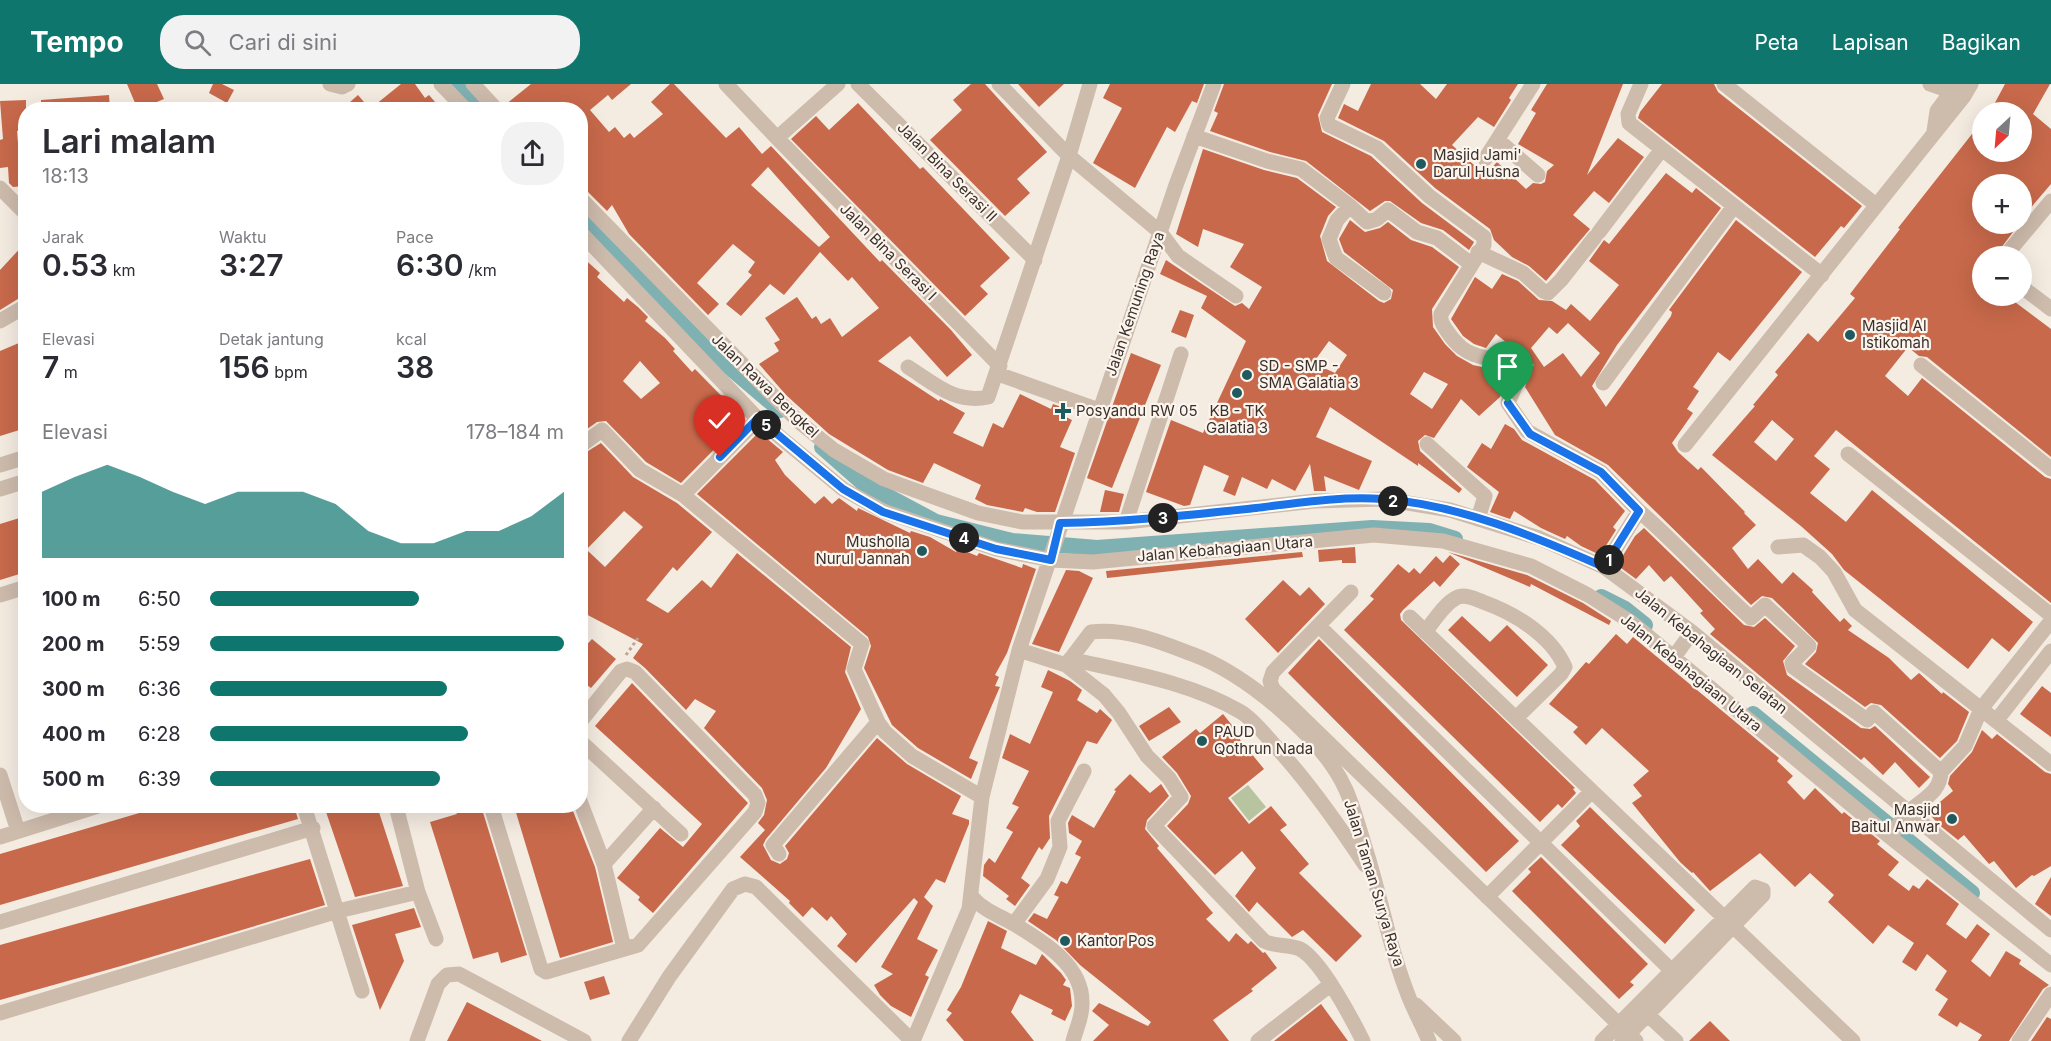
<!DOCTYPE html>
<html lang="id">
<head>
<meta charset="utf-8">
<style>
  :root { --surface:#fff; --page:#f2f2f3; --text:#2b2b33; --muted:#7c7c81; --accent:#0f766e }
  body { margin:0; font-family:Inter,sans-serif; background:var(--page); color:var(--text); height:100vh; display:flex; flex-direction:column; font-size:22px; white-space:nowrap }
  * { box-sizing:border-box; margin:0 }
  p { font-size:20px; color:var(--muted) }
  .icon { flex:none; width:33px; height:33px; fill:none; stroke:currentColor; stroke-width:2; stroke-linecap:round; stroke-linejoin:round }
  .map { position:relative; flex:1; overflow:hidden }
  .side { position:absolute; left:18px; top:18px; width:570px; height:711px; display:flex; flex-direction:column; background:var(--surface); border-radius:24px; box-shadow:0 6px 24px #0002 }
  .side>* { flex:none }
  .needle { width:39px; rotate:206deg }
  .buttons { position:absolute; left:1972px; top:18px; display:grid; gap:12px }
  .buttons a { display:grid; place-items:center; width:60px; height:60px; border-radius:50%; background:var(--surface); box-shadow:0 6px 24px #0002; font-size:30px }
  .pin { position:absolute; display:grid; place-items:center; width:51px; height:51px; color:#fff; margin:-62px -26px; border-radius:50% 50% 50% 0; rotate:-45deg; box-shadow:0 0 6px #0007 }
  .pin .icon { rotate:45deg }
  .km { position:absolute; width:30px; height:30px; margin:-15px; border-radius:50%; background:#222; color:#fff; font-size:16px; line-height:30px; text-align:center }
  .round { display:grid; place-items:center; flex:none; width:63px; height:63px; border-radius:24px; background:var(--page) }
  .overview { display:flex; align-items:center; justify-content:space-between; height:102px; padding:0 24px }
  h1 { font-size:33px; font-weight:600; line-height:45px }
  .metrics { display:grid; grid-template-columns:repeat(3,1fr); gap:9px; height:102px; padding:6px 24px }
  .metrics div { display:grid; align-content:center }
  .metrics b { font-size:30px; font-weight:600 }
  .metrics small { font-size:16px; font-weight:400 }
  .metrics p { font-size:16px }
  .chart { height:168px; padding:12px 24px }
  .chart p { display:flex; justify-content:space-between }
  .chart svg { width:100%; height:108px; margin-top:6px; fill:var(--accent); opacity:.7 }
  ul { padding:0 24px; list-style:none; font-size:20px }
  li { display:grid; grid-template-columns:96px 72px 1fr; align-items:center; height:45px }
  li i { height:15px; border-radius:8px; background:var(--accent) }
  header { display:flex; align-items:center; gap:36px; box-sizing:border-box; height:84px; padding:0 30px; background:var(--accent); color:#fff }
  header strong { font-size:28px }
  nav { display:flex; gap:33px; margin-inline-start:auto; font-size:21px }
  .search { width:420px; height:54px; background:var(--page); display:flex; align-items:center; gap:15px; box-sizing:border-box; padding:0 21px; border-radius:24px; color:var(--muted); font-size:22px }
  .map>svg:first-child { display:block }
  .green { fill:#b8c4a0 }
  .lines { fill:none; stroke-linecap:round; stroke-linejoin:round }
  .canal { stroke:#7fb0b2; stroke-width:16 }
  .building { fill:#c8694b; fill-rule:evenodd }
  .path { stroke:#b9a596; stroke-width:3; stroke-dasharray:3 3; stroke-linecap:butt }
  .minor { stroke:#cdbbac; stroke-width:15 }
  .route-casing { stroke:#fff; stroke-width:12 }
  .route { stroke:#1a73e8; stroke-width:8 }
  .poi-dot { fill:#1f5a5e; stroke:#fbf5ee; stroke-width:2 }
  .labels { text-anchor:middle; stroke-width:4.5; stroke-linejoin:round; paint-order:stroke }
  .poi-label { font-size:15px; fill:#3b302b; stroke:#fbf5ee; text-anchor:start }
  .street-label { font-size:15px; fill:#3b302b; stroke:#fbf5ee }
</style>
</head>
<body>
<header>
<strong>Tempo</strong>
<div class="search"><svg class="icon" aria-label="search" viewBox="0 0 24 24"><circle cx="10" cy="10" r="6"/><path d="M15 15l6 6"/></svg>Cari di sini</div>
<nav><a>Peta</a><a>Lapisan</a><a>Bagikan</a></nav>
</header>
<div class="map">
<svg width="2051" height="957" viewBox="0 0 2051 957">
  <rect width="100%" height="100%" fill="#f4ebe1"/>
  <path class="green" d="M1248,701L1266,723L1249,737L1231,714Z"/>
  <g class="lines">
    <path class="canal" d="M457,0L482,26
      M580,128L728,282L780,326
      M822,363L863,399L936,438L1012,457L1097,464L1372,444L1429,447L1455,455
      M1601,513L1625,525L1645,541
      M1753,630L1972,809"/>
  </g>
  <path class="building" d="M127,0H157L164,15L138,26Z
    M213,0H222L234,6L227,19L209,9Z
    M401,0H415L425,14L429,11L442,26H341L358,11L370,25Z
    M531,0H631L612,16L608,11L590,26L609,48L615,43L624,54L630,49L634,54L663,30L651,18L670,0H674L726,54L739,43L762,70L771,62L880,178L882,176L951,246L972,271L947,293L910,252L878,277L939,317L940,315L965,329L953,349L983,363L993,339L1003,344L1020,310L1051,325L1053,320L1067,325L1064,332L1072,336L1060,363L1075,369L1055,428H1037L1025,424L1023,428L987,421L975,415L981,401L934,379L923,399L888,386L829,350L786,311L759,280L779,267L774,259L780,256L765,234L797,213L812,235L816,232L821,240L830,234L842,253L879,224L852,193L848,197L820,168L784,211L770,200L741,232L726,220L752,191L748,188L755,178L733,160L697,199L719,220L708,231L629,150L612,121L607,127L587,107L580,104V26H507L505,21ZM768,83L830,153L819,163L751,101Z
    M971,0H985L1047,68L1017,95L1030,109L1005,132L930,56L962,26L953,16Z
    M1018,0H1064L1039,23Z
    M1110,0H1204L1197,19L1192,17L1175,48L1167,43L1135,104L1093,79L1122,24L1103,14Z
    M1224,0H1332L1318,31L1322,48L1371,72L1422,119L1474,158L1473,160L1469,166L1443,146L1421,139L1390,117H1385L1370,127L1306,77L1270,68L1210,47L1218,29L1214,27Z
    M1371,0H1420L1436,15L1447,0H1518L1509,14L1511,16L1494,43L1478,33L1452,61L1485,91L1497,78L1526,105L1533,99L1541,100L1545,98L1547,87L1554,81L1518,60L1536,29L1531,26L1547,0H1623L1587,91L1618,54L1644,73L1609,119L1594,107L1573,131L1590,145L1546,197L1529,182L1512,173L1494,156L1490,145L1435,104L1384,57L1338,34L1344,20L1358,27Z
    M1662,0H1714L1718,8L1862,122L1844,144L1841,142L1815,173L1638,34L1640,28Z
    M2005,0H2050L2033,30L2051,45V100L2022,134V100H1983V140H2019L1995,172H1983V212H2007L2051,245V373L1927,273L1919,272L1908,263L1885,292L1908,312L1922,294L2045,393L2051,395V519L1836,346L1814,372L1830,385L1810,409L1846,438L1872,406L2033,538L2009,568L1992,554L1968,585L1844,486L1832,470L1802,443L1712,371L1755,322L1753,321L1778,291L1775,288L1808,249L1818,258L1855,214L1850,210L1900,145L1898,144L1983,36V68H2022V28H1990ZM1772,336L1794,355L1776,377L1754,358Z
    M109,11L110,26H41V16Z
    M26,16V46L17,47L20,84H26V102L13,103L9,99L8,83L0,84V56L3,55L0,17Z
    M858,19L920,85L923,83L1010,174L980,202L988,210L965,232L791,55L816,32L829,46Z
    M1203,65L1264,86L1297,94L1336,123L1328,132L1320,152L1327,177L1379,217L1384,219L1391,215L1393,206L1344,168L1339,155L1350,136L1365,148L1380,144L1388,138L1411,156L1432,163L1459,183L1432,225L1433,243L1445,260L1457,272L1473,281L1495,286L1507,297L1500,313L1479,332L1461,315L1434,354L1425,351L1418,357L1420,367L1462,405L1459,409L1418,379V382L1330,323L1316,353L1372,377L1359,406L1324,392L1326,407H1314L1310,380L1295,407L1272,395L1267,405L1242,393L1235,412L1223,407L1229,392L1204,381L1190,421L1184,422L1146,408L1171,336L1203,349L1246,257L1201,224L1207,212L1160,190L1166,176L1235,222L1242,219L1249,225L1262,203L1230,183L1244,160L1203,145L1198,163L1176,150ZM1329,257L1347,271L1335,289L1313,279ZM1424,288L1448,300L1432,325L1410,310Z
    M1666,89L1692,109L1696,104L1721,124L1617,261L1592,302L1606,323L1671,232L1672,228L1669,226L1736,136L1802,188L1730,277L1718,268L1693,303L1699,307L1687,325L1693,329L1672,359L1678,368L1698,386L1701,383L1745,428L1744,429L1756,441L1732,464L1748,485L1758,475L1782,500L1793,488L1813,506L1812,508L1840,538L1844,534L1852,542L1848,546L1889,574L1911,596L1919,589L1942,610L1943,608L1969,628L1957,657L1940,674L1881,621L1871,619L1865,623L1805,580L1816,568L1818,559L1772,514L1762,512L1751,521L1608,381L1555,351L1525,303L1528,295L1524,287L1534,281L1496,250L1486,264L1474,260L1463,252L1451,235L1475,193L1492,205L1502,190L1518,197L1539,216L1552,217L1566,226L1571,220L1590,237L1619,201L1589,177L1604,156L1609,160ZM1568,239L1600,269L1581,293L1563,269L1544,283L1531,264L1549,243L1557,250Z
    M26,158V210L0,226V186Z
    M580,171L600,189L597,193L624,218L627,214L638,223L648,233L645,237L665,254L675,265L673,267L692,288L695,285L744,335L681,399L646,378L606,337L597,338L580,350ZM640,277L660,299L641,315L623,297Z
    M1180,226L1194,231L1186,254L1171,248Z
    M26,256V344L0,352V267Z
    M1131,269L1161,281L1112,404L1087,394Z
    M1505,340L1514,345L1522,356L1595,396L1625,427L1613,443L1616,446L1600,471L1581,462L1567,452L1565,455L1541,444L1514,427L1510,435L1490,428L1499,408L1467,383L1482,359L1491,365Z
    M759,348L783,368L775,376L785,391L815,420L824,412L832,420L839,414L857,427L858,424L910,449L911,447L930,453L956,468L958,464L977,472L979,469L1022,484L1023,480L1036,485L1007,569L995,591L999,593L995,602L1000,603L999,605L969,674L978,678L971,695L918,664L892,641L864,584L871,562L868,553L697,410Z
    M601,359L633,393L677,419L712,448L677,487L673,483L646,516L668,529L702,496L711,504L737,469L851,563L845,588L861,625L826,684L766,755L763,761L771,776L780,780L787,775L789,769L785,762L877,654L907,680L961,712L952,730L969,736V740L945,799L936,795L924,813L933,822L917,855L938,866L925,891L929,893L911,933L891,922L880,911L874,901L893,890L881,883L918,818L914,814L856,879L837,862L847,850L831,832L827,837L812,823L803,833L789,819L790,817L740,773L765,746L758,739L764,731L767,716L762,704L704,644L716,627L695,615L686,626L645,584L633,574L643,560L580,527V475L588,467L605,483L643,443L624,427L588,464L580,457V372Z
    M1105,406L1124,410L1119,428H1100Z
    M26,432V488L0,496V440Z
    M1644,444L1744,541L1754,543L1765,534L1795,562L1783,577L1787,591L1861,644L1870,645L1875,642L1930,693L1919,704L1895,678L1883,691L1864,673L1861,676L1710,550L1715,545L1700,529L1703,527L1671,492L1664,498L1649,481L1636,495L1617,481L1635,452Z
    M1355,463L1356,479H1342V476L1319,478L1318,466Z
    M1302,468L1303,473L1107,494L1106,487Z
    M1448,468L1527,491L1583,519L1611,537L1609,541L1531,500L1530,503Z
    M1450,471L1460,480L1440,503L1434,497L1403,526L1400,530L1401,536L1575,704L1573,705L1576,709L1562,724L1558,720L1540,738L1344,546L1374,515L1370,512L1398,480L1409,489L1414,484L1420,490L1436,472L1443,479Z
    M1066,486L1079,487L1093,494L1059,568L1032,560Z
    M1283,496L1300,512L1309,503L1325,520L1278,569L1245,535Z
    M1462,532L1490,558L1507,541L1548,581L1517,613L1448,546Z
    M1616,550L1627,560L1633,553L1779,674L1777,677L1793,692L1787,698L1804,716L1815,704L1842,730L1844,728L1880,757L1877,760L1899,778L1888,791L1909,807L1913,801L1919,805L1927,795L1959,820L1946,840L1966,855L1977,840L1990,850L1971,877L1990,893L2006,867L2021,876L2019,880L2049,901L2043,905L2009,957H1978L1982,951L1960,938L1957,943L1938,931L1948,915L1935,906L1947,887L1927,870L1916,887L1902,878L1914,859L1888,841L1873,860L1828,818L1834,811L1810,789L1795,803L1760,769L1710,807L1693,788L1692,789L1680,778L1632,719L1642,712L1633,701L1649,687L1602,644L1586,661L1573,648L1578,643L1549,620L1586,578L1589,580Z
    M592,555L616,575L591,604L580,596V568Z
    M1319,555L1519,757L1486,788L1288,589Z
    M1048,586L1070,597L1082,606L1077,616L1097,629L1100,625L1112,636L1097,660L1087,657L1049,732L1050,754L1042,766L1039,763L1021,794L1030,801L1015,822L1006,815L1009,812L983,792L984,781L989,774L995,779L1013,748L1006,744L1019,723L1012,720L1029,687L1002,674L1010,650L1030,660L1053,608L1041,603Z
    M632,599L748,719L653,829L638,816L640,813L617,794L660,744L683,763L702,740L595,642Z
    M2042,602L2051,609V653L2020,630Z
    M1169,623L1181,638L1149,657L1139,642Z
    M1223,630L1235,645L1233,647L1264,685L1228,714L1249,740L1271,722L1287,741L1280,746L1309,780L1299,789L1362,852L1336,878L1303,846L1292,853L1257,818L1249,828L1235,812L1256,784L1242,767L1215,791L1167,742L1188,720L1191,712L1177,689L1162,673L1196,645L1200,649Z
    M1982,646L1992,655L1997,650L2045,688L2051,690V782L2034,792L2032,791L2016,804L1994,777L1989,780L1964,751L1958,756L1938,740L1928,728L1953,707L1948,700L1950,692L1972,668Z
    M1130,690L1150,709L1161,700L1169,712L1147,736L1145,745L1159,762L1157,764L1213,829L1206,835L1229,858L1236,849L1248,860L1251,857L1263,869L1265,868L1277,884L1251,905L1253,907L1213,936L1229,957H1093L1109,941L1092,927L1099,919L1148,942L1151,938L1080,881L1056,856L1028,837L1034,829L1047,835L1059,813L1054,811L1061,797L1067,800L1081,773L1075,770L1082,757L1069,749L1068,739L1072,731L1094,744L1116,707L1114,706Z
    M163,722H294L298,735L0,821V770Z
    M324,722H377L403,802L355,813Z
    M470,722H481L527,871L501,879L498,868L473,875L430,738L457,730L455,726Z
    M514,722H571L595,783L613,858L560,874Z
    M1590,723L1695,826L1665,860L1561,761L1580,742L1576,737Z
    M1541,773L1648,880L1630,898L1634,901L1619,915L1512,807L1531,788L1528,785Z
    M310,775L325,821L121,882L0,916V861Z
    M2051,793V832L2035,820Z
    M414,824L421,843L395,850L404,877L380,926L352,841Z
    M988,837L1007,847L1001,864L1036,881L1042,870L1061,889L1066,896L1063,901L1070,904L1072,922L1065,937L1051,930L1053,926L1020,910L1011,928L1034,957H964L946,936L952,929L947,926L961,903Z
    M604,892L610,910L590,916L584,898Z
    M467,918L542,957H447Z
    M1321,920L1348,957H1274Z
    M2047,933L2051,935V957H2031Z
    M1710,937L1730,957H1689Z"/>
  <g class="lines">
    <path class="path" d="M626,571L638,554"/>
    <path class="minor" d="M330,0L342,3L348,0
      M441,0L466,26
      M473,0L497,26
      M726,0L777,54L1000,282
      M858,0L1035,176
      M999,0L1069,72L1160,148L1178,172L1236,212
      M1343,0L1327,34L1329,41L1377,64L1429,112L1484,153V161L1441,230C1440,237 1443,241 1447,247C1451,253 1457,260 1462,264C1481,279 1504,268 1518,296L1508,319L1527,347L1601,388L1639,427L1604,483
      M1641,0L1628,30L1629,39L1822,191
      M1724,0L1876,121
      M1930,0L1964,12L1971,0
      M1934,47L1937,27L1957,0
      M1194,52L1267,77L1301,85L1350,122L1367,138L1377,135L1388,126L1417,148L1437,154L1471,180
      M777,54L838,0
      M1499,57L1538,91
      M1485,75L1533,0
      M0,104L26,130
      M580,114L798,337L834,366L884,395L978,429L1022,438H1126L1315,417L1383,415L1450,426L1539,454L1604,483L1692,548L2051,846
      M1350,122L1337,136L1329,155L1336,174L1384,209
      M580,148L758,335L843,405L883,427L996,465L1051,476L1093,478L1374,451L1443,457L1531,482L1588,511L1631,538L1890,753L2051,881
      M1599,148L1662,65
      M1478,168L1523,189L1543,207L1548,209L1561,196L1595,153
      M2005,172L2051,117
      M2022,203L2051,225
      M0,237L26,222
      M1921,281L2051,385
      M908,283C935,300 955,320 988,313L1069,72L1090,0
      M998,290L1099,326
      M1603,299L1734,122
      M758,335L683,411L862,560L854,585L878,638L885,648L912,672L982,713
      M1427,360L1485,412L1478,435
      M1685,361L1964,12
      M580,362L602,346L640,386L683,411
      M1848,370L2051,531
      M0,381L26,373
      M0,405L26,397
      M1639,427C1679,461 1712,500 1751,534L1765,521L1809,562L1792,579L1793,583L1867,636L1874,628L1941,688
      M1126,438L1181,270
      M1778,463L1803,461L1820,473L1834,488L1855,526L2051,680
      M1351,508L1273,588L1270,597L1273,605L1636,957
      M0,511L26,503
      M1410,533L1853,957
      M1319,542L1672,887
      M1425,548C1434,537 1444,520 1456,514C1464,509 1476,515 1483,518C1514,529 1551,551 1565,583L1561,590L1516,634
      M1019,566L1066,581L1104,611L1119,629L1147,672L1169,694L1181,713L1154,742L1264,857C1275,863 1288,860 1300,865C1321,876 1352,935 1363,957
      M1674,573L1692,548
      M1070,575C1127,588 1190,598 1241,628C1254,636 1266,652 1277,664C1310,700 1338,740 1365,781
      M1066,581L1091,548C1127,544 1160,558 1192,570C1246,590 1323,654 1346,706C1354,724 1359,744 1365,763C1381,813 1390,867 1410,916C1416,930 1423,943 1429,957
      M1996,637L2051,567
      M580,657L681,750
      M0,691L18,747
      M580,717L604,780L624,864
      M304,722L362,907
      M396,722L418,808L436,855
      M491,722L541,885L546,888L638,861L755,728L758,719L755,711L635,588L627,585L621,587L580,638
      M0,753L98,722
      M1890,753C1896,745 1901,736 1908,729C1921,715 1940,710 1941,688L1965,662L1981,625L2051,537
      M779,770L773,761L878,638
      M604,780L654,724
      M972,813C983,826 1000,832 1014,840C1044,858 1084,882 1082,921C1082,934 1076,945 1073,957
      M1487,813L1592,707
      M0,838L313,744
      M1014,840L1047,795L1060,763L1058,737L1084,687
      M1416,921L1454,957
      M0,929L338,827L418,808
      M1648,931L1676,957
      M417,957L438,900L447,891L459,890L584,957
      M629,957L669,893L733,805L745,800L756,803L912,957
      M913,957L969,825L982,713L1019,566L1176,101L1214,0
      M1258,957L1330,901
      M1602,957L1755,803L1763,806V811L1622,957
      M2019,957L2051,910"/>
  </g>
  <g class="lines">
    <defs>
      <path id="route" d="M720,373L758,334L843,405L883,428L996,465L1051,476L1060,439C1126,438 1190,431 1256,424C1297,419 1341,412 1383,415C1460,421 1534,452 1604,483L1639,427L1601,388L1530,350L1508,319"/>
    </defs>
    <use href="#route" class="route-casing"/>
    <use href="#route" class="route"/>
  </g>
  <g class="poi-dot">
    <circle cx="1421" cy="80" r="6"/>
    <circle cx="1850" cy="251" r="6"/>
    <circle cx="1247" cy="291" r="6"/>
    <circle cx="1237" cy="309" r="6"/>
    <path d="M1060 318h6v6h6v6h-6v6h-6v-6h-6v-6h6z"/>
    <circle cx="922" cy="467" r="6"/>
    <circle cx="1202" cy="657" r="6"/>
    <circle cx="1952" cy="735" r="6"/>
    <circle cx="1065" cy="857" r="6"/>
  </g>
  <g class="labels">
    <g class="poi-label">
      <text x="1433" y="76">Masjid Jami'<tspan x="1433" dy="17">Darul Husna</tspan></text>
      <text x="1862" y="247">Masjid Al<tspan x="1862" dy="17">Istikomah</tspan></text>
      <text x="1259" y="287">SD - SMP -<tspan x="1259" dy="17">SMA Galatia 3</tspan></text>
      <text x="1076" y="332">Posyandu RW 05</text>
      <text x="1237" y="332" text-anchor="middle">KB - TK<tspan x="1237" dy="17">Galatia 3</tspan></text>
      <text x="910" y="463" text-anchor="end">Musholla<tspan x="910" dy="17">Nurul Jannah</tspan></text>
      <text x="1214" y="653">PAUD<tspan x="1214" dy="17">Qothrun Nada</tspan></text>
      <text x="1940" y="731" text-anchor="end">Masjid<tspan x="1940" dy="17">Baitul Anwar</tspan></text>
      <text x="1077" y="862">Kantor Pos</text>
    </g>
    <g class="street-label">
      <text transform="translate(947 88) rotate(45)" y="5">Jalan Bina Serasi II</text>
      <text transform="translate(888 168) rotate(45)" y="5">Jalan Bina Serasi I</text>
      <text transform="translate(1135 220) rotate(-71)" y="5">Jalan Kemuning Raya</text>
      <text transform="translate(765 302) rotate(44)" y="5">Jalan Rawa Bengkel</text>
      <text transform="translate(1225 465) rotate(-5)" y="5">Jalan Kebahagiaan Utara</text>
      <text transform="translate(1711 567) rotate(39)" y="5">Jalan Kebahagiaan Selatan</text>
      <text transform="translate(1691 589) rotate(39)" y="5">Jalan Kebahagiaan Utara</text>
      <text transform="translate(1374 799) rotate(73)" y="5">Jalan Taman Surya Raya</text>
    </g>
  </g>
</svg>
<div class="buttons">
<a><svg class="needle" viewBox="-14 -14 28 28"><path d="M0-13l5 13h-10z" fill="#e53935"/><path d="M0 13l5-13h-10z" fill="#7c7c81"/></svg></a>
<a>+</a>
<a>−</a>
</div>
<div class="pin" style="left:1508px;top:319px;background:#1e9e55"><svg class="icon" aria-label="arrive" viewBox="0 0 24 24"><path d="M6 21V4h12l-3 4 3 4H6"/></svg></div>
<div class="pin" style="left:720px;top:373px;background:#d93025"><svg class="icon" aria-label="check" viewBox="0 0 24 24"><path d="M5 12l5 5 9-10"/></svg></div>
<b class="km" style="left:1609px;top:476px">1</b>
<b class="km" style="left:1393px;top:417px">2</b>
<b class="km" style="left:1163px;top:434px">3</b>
<b class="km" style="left:964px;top:454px">4</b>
<b class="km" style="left:766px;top:341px">5</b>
<section class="side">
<div class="overview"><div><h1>Lari malam</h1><p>18:13</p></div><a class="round"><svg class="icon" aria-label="share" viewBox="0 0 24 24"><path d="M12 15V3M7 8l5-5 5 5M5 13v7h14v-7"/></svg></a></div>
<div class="metrics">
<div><p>Jarak</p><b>0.53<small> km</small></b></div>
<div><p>Waktu</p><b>3:27</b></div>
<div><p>Pace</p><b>6:30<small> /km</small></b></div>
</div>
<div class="metrics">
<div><p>Elevasi</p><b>7<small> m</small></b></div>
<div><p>Detak jantung</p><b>156<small> bpm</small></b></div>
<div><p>kcal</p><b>38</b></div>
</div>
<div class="chart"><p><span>Elevasi</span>178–184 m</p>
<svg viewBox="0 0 160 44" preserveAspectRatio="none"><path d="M0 44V17L10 11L20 6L30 11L40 17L50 22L60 17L70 17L80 17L90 22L100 33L110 38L120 38L130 33L140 33L150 27L160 17V44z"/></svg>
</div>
<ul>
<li><b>100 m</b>6:50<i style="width:59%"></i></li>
<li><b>200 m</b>5:59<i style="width:100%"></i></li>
<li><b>300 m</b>6:36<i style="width:67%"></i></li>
<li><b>400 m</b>6:28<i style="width:73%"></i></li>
<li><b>500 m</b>6:39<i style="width:65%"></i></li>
</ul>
</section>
</div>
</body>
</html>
